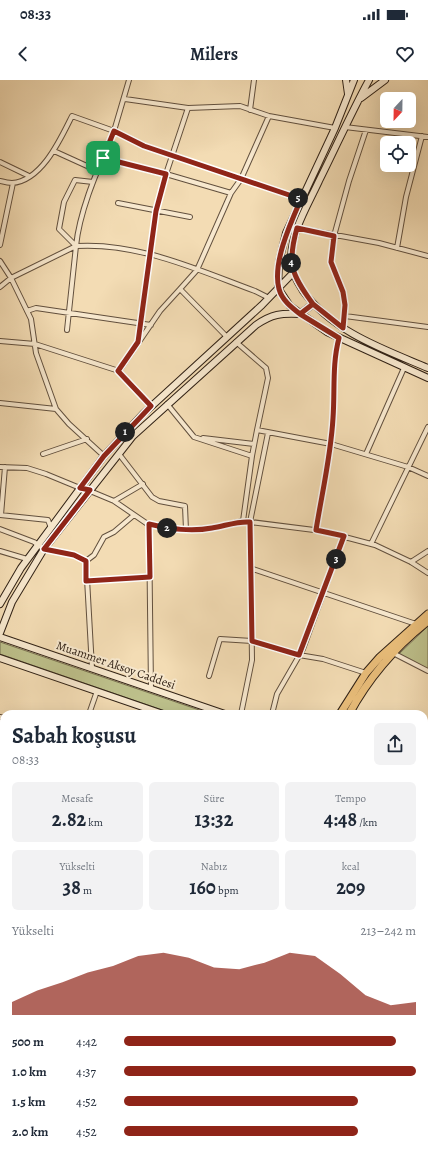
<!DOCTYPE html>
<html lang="tr">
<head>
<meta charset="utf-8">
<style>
  :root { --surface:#fff; --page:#f2f2f3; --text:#1f2937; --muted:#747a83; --accent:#8f2418 }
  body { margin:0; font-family:Alegreya,serif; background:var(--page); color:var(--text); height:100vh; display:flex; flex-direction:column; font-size:15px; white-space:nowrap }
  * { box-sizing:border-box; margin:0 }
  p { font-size:13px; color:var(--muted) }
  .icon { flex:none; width:22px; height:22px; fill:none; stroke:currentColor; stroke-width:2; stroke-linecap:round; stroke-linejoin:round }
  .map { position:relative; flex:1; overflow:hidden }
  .drawer { position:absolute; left:0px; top:630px; width:428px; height:444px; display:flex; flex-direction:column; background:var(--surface); border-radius:12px 12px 0 0; box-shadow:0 4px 16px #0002 }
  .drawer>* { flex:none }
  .needle { width:26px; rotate:202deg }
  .buttons { position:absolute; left:380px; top:12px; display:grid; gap:8px }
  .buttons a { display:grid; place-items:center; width:36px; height:36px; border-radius:6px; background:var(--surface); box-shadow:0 4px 16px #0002; font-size:20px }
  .pin { position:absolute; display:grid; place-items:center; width:34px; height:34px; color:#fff; margin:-17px; border-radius:8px; box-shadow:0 2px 6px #0006 }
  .km { position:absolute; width:20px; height:20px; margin:-10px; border-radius:50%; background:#222; color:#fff; font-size:11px; line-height:20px; text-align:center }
  .round { display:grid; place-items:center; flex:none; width:42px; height:42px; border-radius:6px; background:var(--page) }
  .head { display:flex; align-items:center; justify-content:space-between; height:68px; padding:0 12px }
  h1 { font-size:22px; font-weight:700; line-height:30px }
  .metrics { display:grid; grid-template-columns:repeat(3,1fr); gap:6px; height:68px; padding:4px 12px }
  .metrics div { display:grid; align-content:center; border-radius:6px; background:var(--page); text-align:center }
  .metrics b { font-size:20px; font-weight:700 }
  .metrics small { font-size:11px; font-weight:400 }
  .metrics p { font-size:11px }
  .chart { height:112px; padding:8px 12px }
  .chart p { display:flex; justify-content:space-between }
  .chart svg { width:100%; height:72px; margin-top:4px; fill:var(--accent); opacity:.7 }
  ul { padding:0 12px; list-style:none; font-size:13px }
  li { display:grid; grid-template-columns:64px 48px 1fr; align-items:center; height:30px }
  li i { height:10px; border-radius:5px; background:var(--accent) }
  .status { display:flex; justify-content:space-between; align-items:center; height:28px; padding:0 20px; background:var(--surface); direction:ltr }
  .status svg { height:11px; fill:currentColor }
  header { display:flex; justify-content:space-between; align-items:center; height:52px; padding:0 12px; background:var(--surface); font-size:18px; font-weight:700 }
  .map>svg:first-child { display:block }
  .green { fill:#bdc08b; stroke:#777150 }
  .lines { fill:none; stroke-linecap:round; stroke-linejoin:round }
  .street-casing { stroke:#62503e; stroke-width:6 }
  .secondary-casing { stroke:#312216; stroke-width:8 }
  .primary-casing { stroke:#312216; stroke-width:9 }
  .street { stroke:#f7e8ce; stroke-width:4 }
  .secondary { stroke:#f7e8ce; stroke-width:6 }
  .primary { stroke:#eabe7a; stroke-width:7 }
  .route-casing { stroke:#fff; stroke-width:8 }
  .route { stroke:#8f2418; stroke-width:5 }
  .labels { text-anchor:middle; stroke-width:4; stroke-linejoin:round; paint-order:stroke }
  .street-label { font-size:12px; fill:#312216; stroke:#f7e8ce }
</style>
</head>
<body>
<div class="status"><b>08:33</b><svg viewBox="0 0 49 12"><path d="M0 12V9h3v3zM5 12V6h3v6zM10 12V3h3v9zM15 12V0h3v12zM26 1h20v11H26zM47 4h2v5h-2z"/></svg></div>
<header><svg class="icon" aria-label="back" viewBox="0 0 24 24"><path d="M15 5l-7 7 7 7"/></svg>Milers<svg class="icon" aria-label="heart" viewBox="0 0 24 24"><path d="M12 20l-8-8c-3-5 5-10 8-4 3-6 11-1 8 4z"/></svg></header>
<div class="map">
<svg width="428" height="1074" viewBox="0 0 428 1074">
  <rect width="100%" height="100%" fill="#f3dcb4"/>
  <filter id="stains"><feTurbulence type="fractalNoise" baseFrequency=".005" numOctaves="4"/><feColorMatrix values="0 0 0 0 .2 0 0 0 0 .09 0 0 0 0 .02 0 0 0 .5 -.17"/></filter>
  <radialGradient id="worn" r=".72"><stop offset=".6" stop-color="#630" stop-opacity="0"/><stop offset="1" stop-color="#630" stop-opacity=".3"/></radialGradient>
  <path class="green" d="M428,546V590L399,574Z
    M0,562L211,634H174L0,574Z"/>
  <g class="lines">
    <defs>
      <path id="street" d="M129,0L114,51L144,66L301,119
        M125,19L188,28L240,26L269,36L335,48
        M250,30L254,0
        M345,47L428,57
        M54,71L98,91
        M103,78L166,94L231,113
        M0,82L29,96
        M0,101C4,102 9,103 12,103C42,101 61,58 72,36L114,51C99,87 80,128 76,166
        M118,123L190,137
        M297,148L379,163L428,176
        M0,165L13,103
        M76,166L59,149L64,122L75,100L93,102
        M397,168L406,117L422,56
        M0,181L11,198L31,239L36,273L56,329L69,344L104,376
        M0,207L11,198L76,166
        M27,231L36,228L151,245
        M345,236L428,247
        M343,248L345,225L343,212L331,182L334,156L349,101L366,50
        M67,250L76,166C138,162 198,190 255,211L269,218
        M227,257L180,209L197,190L231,113L241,99L269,36
        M0,261L35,264L119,291L151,327
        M138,262L156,131L166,94L188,28
        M236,262L266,288L268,298L257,350L331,364L408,387L428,396
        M119,291L160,231L180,209
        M0,323L56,329
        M167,324L194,357L252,376
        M203,358L254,364
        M43,374L87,359
        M119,374L152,417L159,421L185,426L186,450
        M366,374L404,288
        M0,387L27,388L46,394L80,408
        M90,411L114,421L149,445L186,450L212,448L243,441L322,451L375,465L411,482L428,493
        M114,421L143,404
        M0,435L48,440L51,448
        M1,435L5,387
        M243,441L252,376L257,350
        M149,445L151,609
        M0,449L34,462L44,469L74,475L86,481L92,588
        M316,450C322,413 331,375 333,338C335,311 332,284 339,258
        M371,464L428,347
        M0,471L27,479
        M86,481L94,475L104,457L114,452L134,435
        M411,482L428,471
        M250,488L416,544
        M86,501L149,497
        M393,573L428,591
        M209,596L220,559L252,561L299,575L323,579L366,593
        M89,634L97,611
        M241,634L252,580L250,442L268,353
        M272,634L277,614L303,569L344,456
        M0,637L4,638
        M424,674L428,664
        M0,743L4,731
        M0,794L4,795
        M0,824L4,825
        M424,827L428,828
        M0,859L4,860
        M424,888L428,877
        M424,902L428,903
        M0,915L4,916
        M424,964L428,965
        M0,970L4,973
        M0,1037L4,1036
        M80,1070L85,1074
        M312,1070L317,1074
        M404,1070L406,1074
        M67,1074L74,1070
        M420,1074L428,1066"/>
      <path id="secondary" d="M346,0L348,14
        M354,0L335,48L286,153L279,182L278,208L290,226L327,252L428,298
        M369,0C351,33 336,67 319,101C307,127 290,153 291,183C292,193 298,203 303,211C333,252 383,269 428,288
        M361,18L385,0
        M0,524L21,488L104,376L143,334L262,225L293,193
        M0,553L12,522L44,469L133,356L256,245C272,234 281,233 300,234L313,224
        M0,557L225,634
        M0,578L163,634
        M424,706L428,708
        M424,721L428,723
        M0,738L4,740
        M0,749L4,752
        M424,982L428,984
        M424,995L428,997
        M146,1074V1070"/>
      <path id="primary" d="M340,634L366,593L380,577L428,534
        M349,634C369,597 395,567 428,541
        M0,919L4,922
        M0,939L4,942
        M150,1070L157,1074
        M205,1070L210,1074
        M171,1074L177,1070"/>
    </defs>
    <use href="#street" class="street-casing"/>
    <use href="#secondary" class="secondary-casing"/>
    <use href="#primary" class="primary-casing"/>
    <use href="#street" class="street"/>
    <use href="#secondary" class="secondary"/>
    <use href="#primary" class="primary"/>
  </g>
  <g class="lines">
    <defs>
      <path id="route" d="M103,78L166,94L156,131L138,262L118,291L151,326L104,376L80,408L90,410L44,469L74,475L86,481V501L150,497L149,444C171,449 191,452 212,448C225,446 237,441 250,442L252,561L299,575L344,456L316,450C322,413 331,375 333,338C335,311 332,284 339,258L300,234L313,224C291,194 287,184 297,148L334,156L331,182L343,212L345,225L343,248L313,224L300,234C291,227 282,220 279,209C272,183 291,142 301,119L144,66L114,51L103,78"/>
    </defs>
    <use href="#route" class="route-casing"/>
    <use href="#route" class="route"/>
  </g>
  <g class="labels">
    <g class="street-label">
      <text transform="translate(116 585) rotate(19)" y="4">Muammer Aksoy Caddesi</text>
    </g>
  </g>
  <rect width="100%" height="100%" filter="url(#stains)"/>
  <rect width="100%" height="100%" fill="url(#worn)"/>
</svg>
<div class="buttons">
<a><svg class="needle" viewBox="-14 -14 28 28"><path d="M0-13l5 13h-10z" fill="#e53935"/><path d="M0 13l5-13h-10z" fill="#747a83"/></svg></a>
<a><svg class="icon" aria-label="locate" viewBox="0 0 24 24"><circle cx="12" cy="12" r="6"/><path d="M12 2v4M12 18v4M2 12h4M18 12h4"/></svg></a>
</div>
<div class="pin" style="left:103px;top:78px;background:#1e9e55"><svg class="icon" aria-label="arrive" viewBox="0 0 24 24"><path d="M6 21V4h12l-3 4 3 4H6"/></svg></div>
<b class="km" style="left:125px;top:352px">1</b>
<b class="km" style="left:167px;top:448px">2</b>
<b class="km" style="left:336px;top:479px">3</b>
<b class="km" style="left:291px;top:183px">4</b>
<b class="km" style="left:298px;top:118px">5</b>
<section class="drawer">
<div class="head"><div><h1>Sabah koşusu</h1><p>08:33</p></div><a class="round"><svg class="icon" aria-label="share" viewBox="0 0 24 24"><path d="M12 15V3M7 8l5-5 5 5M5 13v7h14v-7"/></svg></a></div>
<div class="metrics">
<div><p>Mesafe</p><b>2.82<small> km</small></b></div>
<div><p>Süre</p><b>13:32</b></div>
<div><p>Tempo</p><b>4:48<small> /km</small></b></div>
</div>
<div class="metrics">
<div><p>Yükselti</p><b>38<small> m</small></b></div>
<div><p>Nabız</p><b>160<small> bpm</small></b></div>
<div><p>kcal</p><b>209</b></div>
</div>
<div class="chart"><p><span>Yükselti</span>213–242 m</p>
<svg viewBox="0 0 160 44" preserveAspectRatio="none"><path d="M0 44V36L10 29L20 24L30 18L40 14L50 8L60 6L70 9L80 15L90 16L100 12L110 6L120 8L130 19L140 32L150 38L160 36V44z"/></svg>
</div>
<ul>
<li><b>500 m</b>4:42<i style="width:93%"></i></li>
<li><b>1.0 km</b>4:37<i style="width:100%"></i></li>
<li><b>1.5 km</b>4:52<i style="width:80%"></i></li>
<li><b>2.0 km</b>4:52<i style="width:80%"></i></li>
</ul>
</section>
</div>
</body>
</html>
